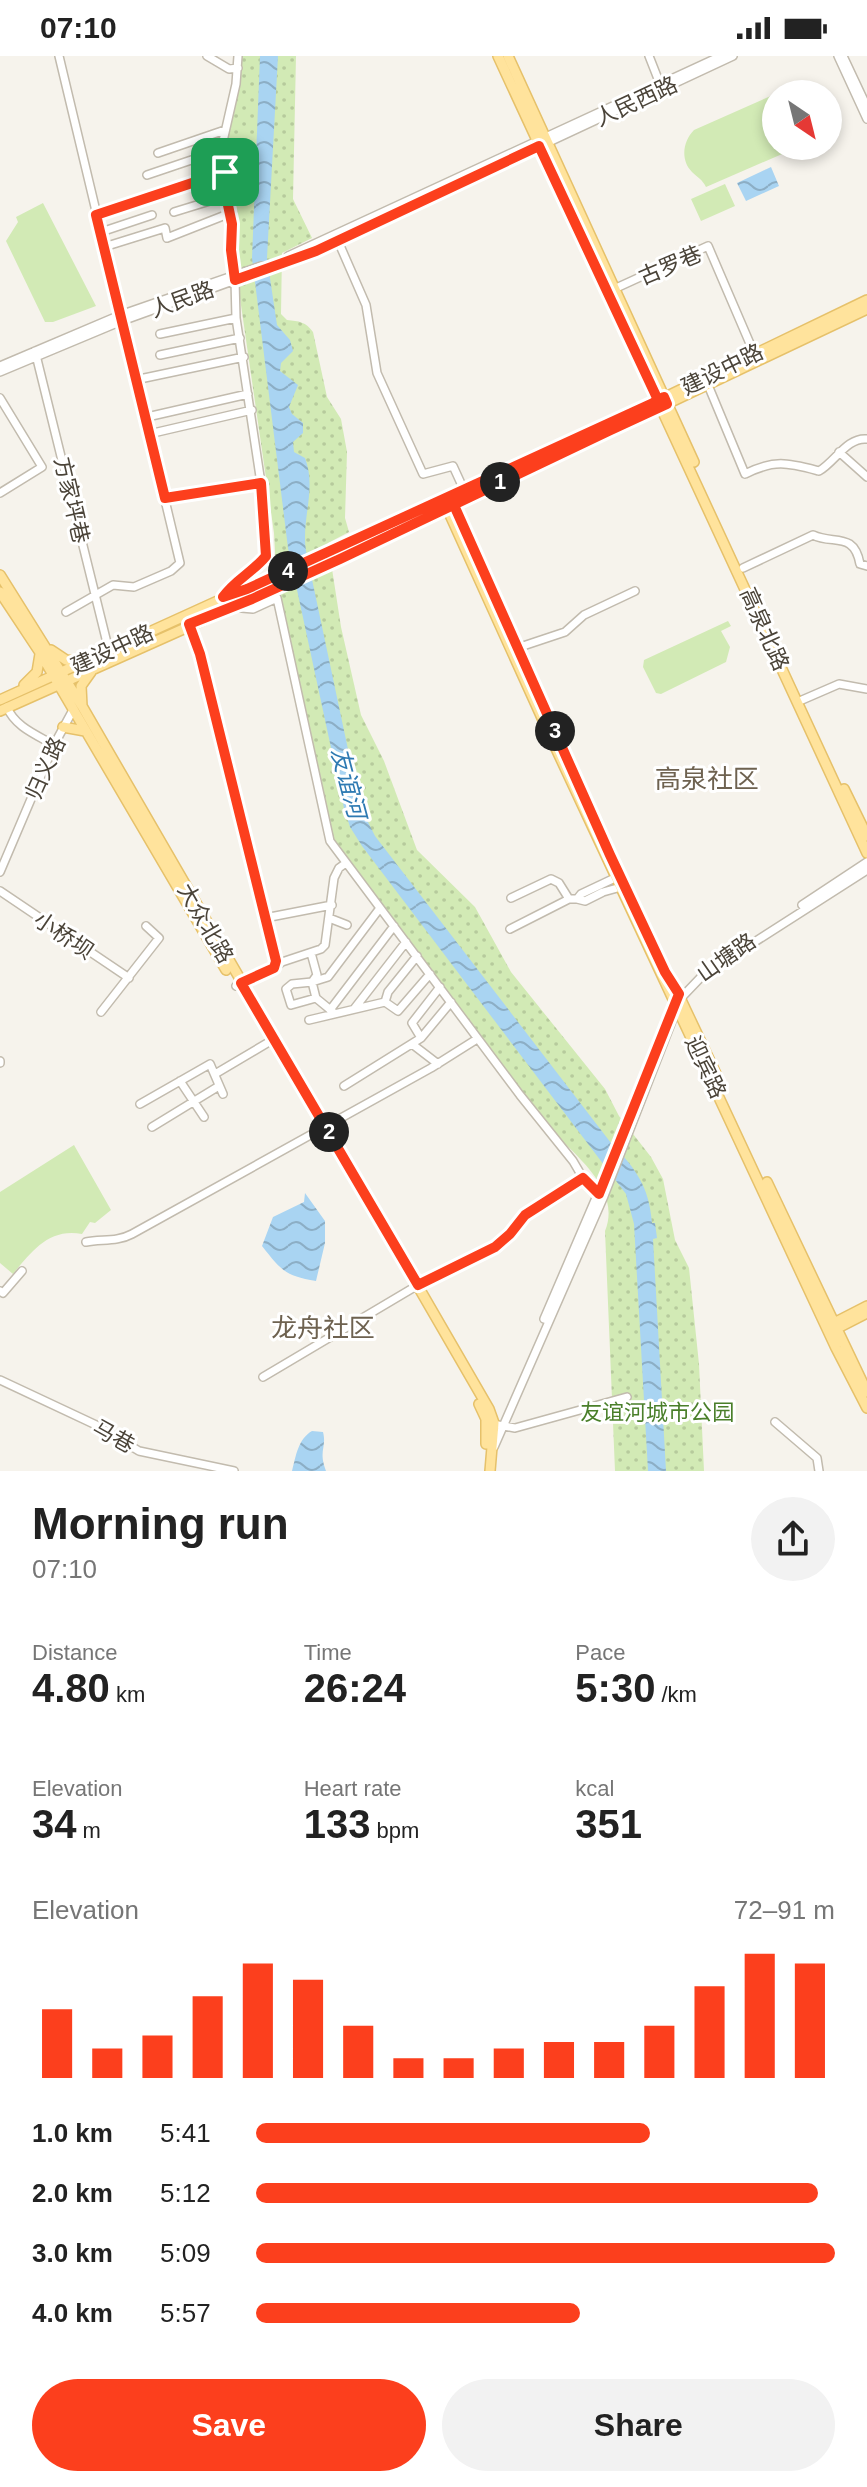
<!DOCTYPE html>
<html lang="en">
<head>
<meta charset="utf-8">
<style>
  :root { --surface:#fff; --page:#f2f2f2; --text:#222; --muted:#767676; --accent:#fc3f1d }
  body { margin:0; font-family:Helvetica,"Noto Sans SC",sans-serif; background:var(--page); color:var(--text); height:100vh; display:flex; flex-direction:column; font-size:30px; white-space:nowrap }
  * { box-sizing:border-box; margin:0 }
  p { font-size:26px; color:var(--muted) }
  .icon { flex:none; width:44px; height:44px; fill:none; stroke:currentColor; stroke-width:2; stroke-linecap:round; stroke-linejoin:round }
  .map { position:relative; height:1415px; overflow:hidden }
  .drawer { display:flex; flex-direction:column; background:var(--surface); flex:1 }
  .drawer>* { flex:none }
  .needle { width:52px; rotate:145deg }
  .fabs { position:absolute; left:762px; top:24px; display:grid; gap:16px }
  .fabs a { display:grid; place-items:center; width:80px; height:80px; border-radius:50%; background:var(--surface); box-shadow:0 4px 12px #0003; font-size:40px }
  .pin { position:absolute; display:grid; place-items:center; width:68px; height:68px; color:#fff; margin:-34px; border-radius:16px; box-shadow:0 4px 12px #0006 }
  .km { position:absolute; width:40px; height:40px; margin:-20px; border-radius:50%; background:#222; color:#fff; font-size:22px; line-height:40px; text-align:center }
  .round { display:grid; place-items:center; flex:none; width:84px; height:84px; border-radius:42px; background:var(--page) }
  .headline { display:flex; align-items:center; justify-content:space-between; height:136px; padding:0 32px }
  h1 { font-size:44px; font-weight:800; line-height:60px }
  .stats { display:grid; grid-template-columns:repeat(3,1fr); gap:12px; height:136px; padding:8px 32px }
  .stats div { display:grid; align-content:center }
  .stats b { font-size:40px; font-weight:800 }
  .stats small { font-size:22px; font-weight:400 }
  .stats p { font-size:22px }
  .chart { height:224px; padding:16px 32px }
  .chart p { display:flex; justify-content:space-between }
  .chart svg { width:100%; height:144px; margin-top:8px; stroke:var(--accent); stroke-width:6 }
  .cta { display:flex; gap:16px; margin-top:auto; padding:16px 32px }
  .cta a { flex:1; height:92px; border-radius:48px; background:var(--accent); color:#fff; font-size:32px; font-weight:800; line-height:92px; text-align:center }
  .cta a+a { background:var(--page); color:var(--text) }
  ul { padding:0 32px; list-style:none; font-size:26px }
  li { display:grid; grid-template-columns:128px 96px 1fr; align-items:center; height:60px }
  li i { height:20px; border-radius:10px; background:var(--accent) }
  .status { display:flex; justify-content:space-between; align-items:center; height:56px; padding:0 40px; background:var(--surface); direction:ltr }
  .status svg { height:22px; fill:currentColor }
  .map>svg:first-child { display:block }
  .park { fill:url(#park-dots) }
  .pitch { fill:#d2eab5 }
  .water { fill:url(#water-waves) }
  .lines { fill:none; stroke-linecap:round; stroke-linejoin:round }
  .minor-casing { stroke:#c2bbae; stroke-width:10 }
  .major-casing { stroke:#e6c16a; stroke-width:12 }
  .minor { stroke:#fff; stroke-width:7 }
  .major { stroke:#ffe39c; stroke-width:9 }
  .route-casing { stroke:#fff; stroke-width:16 }
  .route { stroke:#fc3f1d; stroke-width:10 }
  .labels { text-anchor:middle; stroke-width:6; stroke-linejoin:round; paint-order:stroke }
  .street-label { font-size:22px; fill:#4b4439; stroke:#fff }
  .park-label { font-size:22px; fill:#4a7f2a; stroke:#fff }
  .water-label { font-size:24px; font-style:italic; fill:#2e7ab2; stroke:#fff }
  .quarter-label { font-size:26px; fill:#6e6250; stroke:#fff }
</style>
</head>
<body>
<div class="status"><b>07:10</b><svg viewBox="0 0 49 12"><path d="M0 12V9h3v3zM5 12V6h3v6zM10 12V3h3v9zM15 12V0h3v12zM26 1h20v11H26zM47 4h2v5h-2z"/></svg></div>
<div class="map">
<svg width="867" height="1415" viewBox="0 0 867 1415">
  <defs>
    <pattern id="park-dots" width="8" height="8" patternUnits="userSpaceOnUse" patternTransform="scale(2)"><rect width="8" height="8" fill="#d2eab5"/><path d="M2 2h.1M6 6h.1" fill="none" stroke="#b6ca9c" stroke-width="1.8" stroke-linecap="round"/></pattern>
    <pattern id="water-waves" width="16" height="10" patternUnits="userSpaceOnUse" patternTransform="scale(2)"><rect width="16" height="10" fill="#a9d4f2"/><path d="M0 5q4-4 8 0t8 0" fill="none" stroke="#8caec5"/></pattern>
  </defs>
  <rect width="100%" height="100%" fill="#f6f3ec"/>
  <path class="park" d="M242,0H296L293,143L312,182L282,197L281,258L287,264C299,265 306,266 313,276L327,341L341,363L347,396L345,462L349,476L328,487L341,571L361,659L384,705L417,794L475,851L511,916L605,1033L619,1060L651,1101L663,1123L675,1184L689,1212L699,1308L704,1415H615L605,1175C621,1136 580,1103 556,1079L374,841L336,788L332,777L277,534L274,477L233,194C234,160 225,127 227,93C229,61 241,32 242,0Z"/>
  <path class="pitch" d="M773,39L776,46V90L796,92L706,131C702,123 698,122 692,116C680,104 683,85 694,74Z
    M725,128L735,150L701,165L691,143Z
    M43,147L96,250L53,266H45L6,185L18,166L16,161Z
    M728,565L731,570L721,575L730,591L726,606L661,638L656,637L643,611L644,604Z
    M74,1089L111,1154L95,1167L90,1166L82,1178C49,1172 32,1195 13,1218L0,1207V1136Z"/>
  <path class="water" d="M260,0H278L267,202L277,269L290,284L293,295L281,307L280,315L298,329L289,351L292,358L303,367V377L293,386L294,396L305,402C317,433 301,463 306,495L360,750L375,780L611,1087C636,1113 649,1130 652,1167H655L657,1182L653,1183L666,1415H648L634,1168L626,1138L362,790L350,771L344,752L288,492L252,202Z
    M771,111L779,130L746,145L737,127Z
    M305,1137L325,1165V1187L316,1225C285,1220 281,1214 262,1190L273,1161L304,1146Z
    M312,1375L323,1376C327,1392 318,1394 326,1415H292C296,1400 298,1383 312,1375Z"/>
  <g class="lines">
    <defs>
      <path id="minor" d="M59,0L180,507L171,515L134,531L113,529L66,556
        M207,0L229,13L238,12
        M649,0L660,28
        M838,0L867,63
        M843,0L867,51
        M158,97L225,74
        M147,119L221,94
        M174,156L226,140
        M96,159L225,116
        M101,176L152,159
        M338,185L366,249L377,317L423,418L453,410L464,434
        M104,191L165,172L167,182L228,158
        M288,200L721,0
        M614,233L708,190L754,297
        M160,278L236,262
        M35,295L109,595
        M160,299L240,282
        M0,310L120,259L261,210
        M0,316L122,265L316,195L733,0
        M135,324L244,301
        M708,329L745,418C775,403 788,407 819,415C835,406 847,381 867,383
        M0,342L42,411L0,437
        M147,361L248,338
        M149,378L252,354
        M839,396L867,421
        M165,442L261,427
        M743,512L813,479C833,489 854,475 860,508L867,510
        M223,541C235,524 253,516 266,500L261,427L236,262L235,224L231,194L232,168L226,140L221,94L236,28L238,0
        M230,551L253,553L277,542L330,785L520,1039L573,1105L583,1122L599,1138
        M189,568L200,598L276,905L274,912L236,930
        M517,592L565,576L584,559L635,535
        M802,644L839,628L867,633
        M7,651C15,671 37,679 54,689
        M0,816L54,689L73,654
        M0,835L129,922
        M511,842L551,823L559,827L569,843H577L581,838L617,821
        M577,843L585,845L603,836L621,831
        M802,849L867,806
        M265,862L332,849
        M329,862L347,869
        M510,873L569,843
        M311,897L317,919L312,926L316,942L333,956
        M276,911L282,906L321,893L325,889L334,822L339,812L346,807
        M316,942L291,949L286,933L292,928L312,926L328,921L380,852
        M385,946L388,936L417,900
        M354,953L406,886
        M330,954L394,870
        M101,956L159,882L146,870
        M309,964L385,946L398,955L430,918
        M421,982L412,967L440,931
        M412,988L438,1008
        M0,1007V1005
        M215,1018L269,986
        M180,1025L204,1061
        M344,1030L421,982L451,946
        M140,1048L210,1008L223,1038
        M152,1071L219,1030
        M86,1186C102,1183 117,1186 132,1178L431,1012L477,983
        M0,1235L3,1237L22,1215
        M544,1263L626,1072
        M263,1321L413,1232L495,1191L510,1178L525,1159L583,1122
        M0,1324L96,1369L139,1395L234,1415
        M775,1366L817,1402L819,1415
        M498,1369L515,1372L627,1341
        M494,1391L604,1140L681,942L703,919L867,814"/>
      <path id="major" d="M498,0L867,797
        M508,0L694,406
        M453,447L532,624
        M446,450L552,684L836,1292L867,1352
        M0,519L82,650L489,1353L494,1367L490,1415
        M0,536L39,595L226,914
        M51,594L66,604L81,606
        M24,629L37,616L40,598
        M0,644L653,347L867,244
        M82,650L81,630L91,616
        M0,655L340,503L867,253
        M63,671L85,675
        M844,733L867,780
        M673,927L718,1022
        M767,1126L867,1336
        M830,1269L867,1250
        M832,1275L867,1257
        M479,1348L486,1363V1388"/>
    </defs>
    <use href="#minor" class="minor-casing"/>
    <use href="#major" class="major-casing"/>
    <use href="#minor" class="minor"/>
    <use href="#major" class="major"/>
  </g>
  <g class="lines">
    <defs>
      <path id="route" d="M225,116L226,140L232,168L231,194L235,224L316,195L539,90L658,344L661,350L340,503L252,543L189,568L200,598L276,905L274,912L241,927L418,1229L495,1191L510,1178L525,1159L583,1122L599,1138L679,938L665,916L610,799L453,447L667,348L664,341L653,347L247,533L223,541C235,524 253,516 266,500L261,427L165,442L96,159L225,116"/>
    </defs>
    <use href="#route" class="route-casing"/>
    <use href="#route" class="route"/>
  </g>
  <g class="labels">
    <g class="street-label">
      <text transform="translate(636 45) rotate(-25)" y="8">人民西路</text>
      <text transform="translate(670 209) rotate(-23)" y="8">古罗巷</text>
      <text transform="translate(182 243) rotate(-20)" y="8">人民路</text>
      <text transform="translate(722 313) rotate(-26)" y="8">建设中路</text>
      <text transform="translate(72 444) rotate(77)" y="8">方家坪巷</text>
      <text transform="translate(765 573) rotate(66)" y="8">高泉北路</text>
      <text transform="translate(112 593) rotate(-25)" y="8">建设中路</text>
      <text transform="translate(45 712) rotate(-66)" y="8">归义路</text>
      <text transform="translate(206 867) rotate(60)" y="8">大众北路</text>
      <text transform="translate(64 879) rotate(34)" y="8">小桥坝</text>
      <text transform="translate(726 901) rotate(-35)" y="8">山塘路</text>
      <text transform="translate(706 1011) rotate(65)" y="8">迎宾路</text>
      <text transform="translate(114 1380) rotate(29)" y="8">马巷</text>
    </g>
    <g class="park-label">
      <text x="657" y="1364">友谊河城市公园</text>
    </g>
    <g class="water-label">
      <text transform="translate(348 727) rotate(75)" y="8">友谊河</text>
    </g>
    <g class="quarter-label">
      <text x="707" y="732">高泉社区</text>
      <text x="323" y="1281">龙舟社区</text>
    </g>
  </g>
</svg>
<div class="fabs">
<a><svg class="needle" viewBox="-14 -14 28 28"><path d="M0-13l5 13h-10z" fill="#e53935"/><path d="M0 13l5-13h-10z" fill="#767676"/></svg></a>
</div>
<div class="pin" style="left:225px;top:116px;background:#1e9e55"><svg class="icon" aria-label="arrive" viewBox="0 0 24 24"><path d="M6 21V4h12l-3 4 3 4H6"/></svg></div>
<b class="km" style="left:500px;top:426px">1</b>
<b class="km" style="left:329px;top:1076px">2</b>
<b class="km" style="left:555px;top:675px">3</b>
<b class="km" style="left:288px;top:515px">4</b>
</div>
<section class="drawer">
<div class="headline"><div><h1>Morning run</h1><p>07:10</p></div><a class="round"><svg class="icon" aria-label="share" viewBox="0 0 24 24"><path d="M12 15V3M7 8l5-5 5 5M5 13v7h14v-7"/></svg></a></div>
<div class="stats">
<div><p>Distance</p><b>4.80<small> km</small></b></div>
<div><p>Time</p><b>26:24</b></div>
<div><p>Pace</p><b>5:30<small> /km</small></b></div>
</div>
<div class="stats">
<div><p>Elevation</p><b>34<small> m</small></b></div>
<div><p>Heart rate</p><b>133<small> bpm</small></b></div>
<div><p>kcal</p><b>351</b></div>
</div>
<div class="chart"><p><span>Elevation</span>72–91 m</p>
<svg viewBox="0 0 160 44" preserveAspectRatio="none"><path d="M5 44V23M15 44V35M25 44V31M35 44V19M45 44V9M55 44V14M65 44V28M75 44V38M85 44V38M95 44V35M105 44V33M115 44V33M125 44V28M135 44V16M145 44V6M155 44V9"/></svg>
</div>
<ul>
<li><b>1.0 km</b>5:41<i style="width:68%"></i></li>
<li><b>2.0 km</b>5:12<i style="width:97%"></i></li>
<li><b>3.0 km</b>5:09<i style="width:100%"></i></li>
<li><b>4.0 km</b>5:57<i style="width:56%"></i></li>
</ul>
<div class="cta"><a>Save</a><a>Share</a></div>
</section>
</body>
</html>
